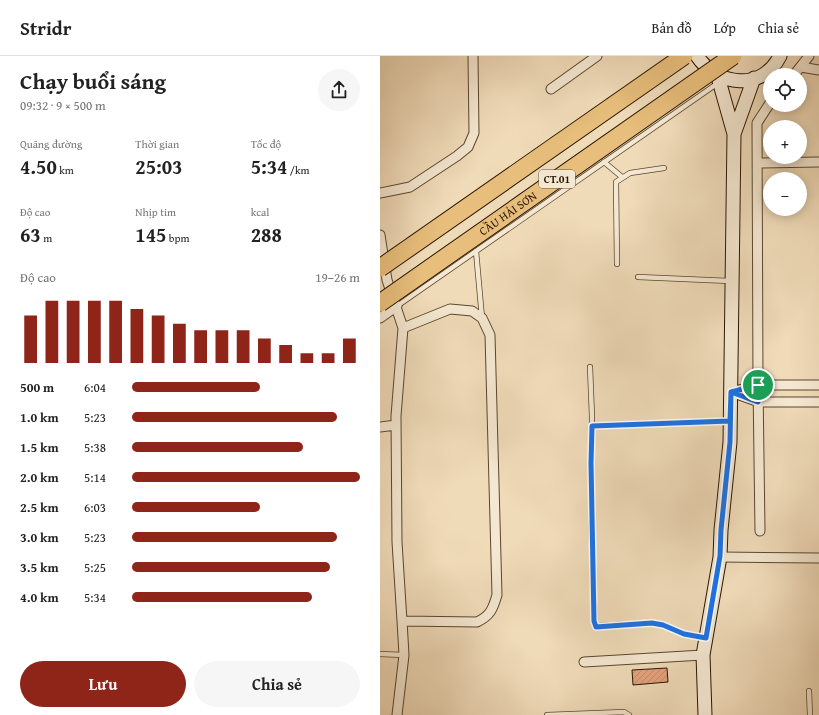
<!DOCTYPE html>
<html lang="vi">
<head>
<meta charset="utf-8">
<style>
  :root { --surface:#fff; --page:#f6f6f6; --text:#222; --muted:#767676; --line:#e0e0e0; --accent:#8f2418 }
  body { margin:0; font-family:"Gentium Book Plus",serif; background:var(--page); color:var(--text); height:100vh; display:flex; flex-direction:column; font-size:15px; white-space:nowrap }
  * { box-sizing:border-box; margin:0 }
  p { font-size:13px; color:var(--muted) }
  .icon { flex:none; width:22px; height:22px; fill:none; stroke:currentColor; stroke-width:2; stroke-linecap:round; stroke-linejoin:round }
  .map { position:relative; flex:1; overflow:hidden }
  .panel { display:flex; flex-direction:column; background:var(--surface); width:380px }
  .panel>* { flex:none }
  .buttons { position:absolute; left:383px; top:12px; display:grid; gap:8px }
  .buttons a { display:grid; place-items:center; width:44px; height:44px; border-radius:50%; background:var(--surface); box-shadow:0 2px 10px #0003; font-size:20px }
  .pin { position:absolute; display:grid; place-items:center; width:34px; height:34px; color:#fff; margin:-17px; border:2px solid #fff; border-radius:50%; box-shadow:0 1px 4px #0007 }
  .round { display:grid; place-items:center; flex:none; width:42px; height:42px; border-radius:21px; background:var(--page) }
  .headline { display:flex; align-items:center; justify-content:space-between; height:68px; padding:0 20px }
  h1 { font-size:22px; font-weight:800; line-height:30px }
  .figures { display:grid; grid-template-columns:repeat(3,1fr); gap:6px; height:68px; padding:4px 20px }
  .figures div { display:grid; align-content:center }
  .figures b { font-size:20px; font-weight:800 }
  .figures small { font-size:11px; font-weight:400 }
  .figures p { font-size:11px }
  .chart { height:112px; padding:8px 20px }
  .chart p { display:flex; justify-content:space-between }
  .chart svg { width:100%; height:72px; margin-top:4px; stroke:var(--accent); stroke-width:6 }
  .button { display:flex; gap:8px; margin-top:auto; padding:8px 20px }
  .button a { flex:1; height:46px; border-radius:24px; background:var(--accent); color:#fff; font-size:16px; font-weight:800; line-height:46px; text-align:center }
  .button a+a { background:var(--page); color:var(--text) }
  ul { padding:0 20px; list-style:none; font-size:13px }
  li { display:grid; grid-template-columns:64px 48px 1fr; align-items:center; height:30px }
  li i { height:10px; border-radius:5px; background:var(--accent) }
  header { display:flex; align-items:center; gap:24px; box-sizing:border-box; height:56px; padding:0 20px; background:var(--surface); border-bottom:1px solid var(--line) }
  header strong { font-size:19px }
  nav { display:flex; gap:22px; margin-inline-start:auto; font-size:14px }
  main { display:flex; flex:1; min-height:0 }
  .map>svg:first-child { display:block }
  .building { fill:url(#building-hatch); stroke:#291600 }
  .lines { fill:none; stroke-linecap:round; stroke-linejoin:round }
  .lane-casing { stroke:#5b472e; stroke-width:6 }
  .street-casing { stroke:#5b472e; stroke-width:11 }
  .secondary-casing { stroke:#291600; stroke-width:15 }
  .lane { stroke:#f5e8d2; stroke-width:4.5 }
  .street { stroke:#f5e8d2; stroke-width:9 }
  .secondary { stroke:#f5e8d2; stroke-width:13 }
  .highway-bridge-casing { stroke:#291600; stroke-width:19; stroke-linecap:butt }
  .highway-bridge { stroke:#e8be7c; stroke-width:17 }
  .route-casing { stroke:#fff; stroke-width:8 }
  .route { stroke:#1a73e8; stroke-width:5 }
  .labels { text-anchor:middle; stroke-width:3.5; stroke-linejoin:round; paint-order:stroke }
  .shield { fill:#f5e8d2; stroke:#66553f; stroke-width:1 }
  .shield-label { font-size:11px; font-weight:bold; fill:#291600 }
  .street-label { font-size:12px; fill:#291600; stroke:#f5e8d2 }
</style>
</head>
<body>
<header>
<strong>Stridr</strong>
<nav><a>Bản đồ</a><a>Lớp</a><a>Chia sẻ</a></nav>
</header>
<main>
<section class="panel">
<div class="headline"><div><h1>Chạy buổi sáng</h1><p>09:32 · 9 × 500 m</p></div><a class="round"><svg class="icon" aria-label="share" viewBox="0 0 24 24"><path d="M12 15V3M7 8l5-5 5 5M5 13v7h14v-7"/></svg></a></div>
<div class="figures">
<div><p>Quãng đường</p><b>4.50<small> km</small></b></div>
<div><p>Thời gian</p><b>25:03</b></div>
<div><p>Tốc độ</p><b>5:34<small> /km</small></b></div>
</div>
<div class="figures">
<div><p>Độ cao</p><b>63<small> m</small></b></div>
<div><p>Nhịp tim</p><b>145<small> bpm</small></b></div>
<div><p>kcal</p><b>288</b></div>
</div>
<div class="chart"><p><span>Độ cao</span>19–26 m</p>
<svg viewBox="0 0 160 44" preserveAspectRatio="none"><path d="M5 44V15M15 44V6M25 44V6M35 44V6M45 44V6M55 44V11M65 44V15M75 44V20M85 44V24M95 44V24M105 44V24M115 44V29M125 44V33M135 44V38M145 44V38M155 44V29"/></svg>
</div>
<ul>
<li><b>500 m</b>6:04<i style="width:56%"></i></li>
<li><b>1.0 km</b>5:23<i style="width:90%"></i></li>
<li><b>1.5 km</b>5:38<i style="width:75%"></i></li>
<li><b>2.0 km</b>5:14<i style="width:100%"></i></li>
<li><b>2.5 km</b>6:03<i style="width:56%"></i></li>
<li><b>3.0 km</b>5:23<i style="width:90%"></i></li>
<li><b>3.5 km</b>5:25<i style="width:87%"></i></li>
<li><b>4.0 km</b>5:34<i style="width:79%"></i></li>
</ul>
<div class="button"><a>Lưu</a><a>Chia sẻ</a></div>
</section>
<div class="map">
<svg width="439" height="659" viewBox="0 0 439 659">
  <defs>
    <pattern id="building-hatch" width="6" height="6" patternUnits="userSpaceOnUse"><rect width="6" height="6" fill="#e5a37e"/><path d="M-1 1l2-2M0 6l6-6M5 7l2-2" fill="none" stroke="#c48c6b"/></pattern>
  </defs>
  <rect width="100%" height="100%" fill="#f0dbb9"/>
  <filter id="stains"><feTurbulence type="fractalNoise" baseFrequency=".005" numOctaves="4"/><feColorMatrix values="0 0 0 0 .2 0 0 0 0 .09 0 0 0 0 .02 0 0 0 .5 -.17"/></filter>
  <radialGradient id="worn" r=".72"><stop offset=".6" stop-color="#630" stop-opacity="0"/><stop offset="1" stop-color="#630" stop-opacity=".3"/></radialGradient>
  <path class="building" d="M287,612L288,626L253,629L252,614Z"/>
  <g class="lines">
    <defs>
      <path id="lane" d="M224,106L242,121
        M96,195L102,262
        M237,208L236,126L250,117L284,112
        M258,221L350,225
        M17,250L338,27
        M210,311L212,361L211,462L215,570L272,567L283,569L304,578L324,581
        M212,370L350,365
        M0,598L24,599
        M429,635L430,659
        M167,659L244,656L249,659"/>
      <path id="street" d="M421,11L439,14
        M414,19L429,0
        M171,33L217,0
        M378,107L439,106
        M0,137L30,131L77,100L88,91L94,77L93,0
        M0,179L7,224L23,272L16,360L17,486L22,565L97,566C110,560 113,553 117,539L110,279L102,262L92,255L70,253L23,272
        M0,262L17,250
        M351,336L379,346H439
        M351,336L378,329H439
        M0,371L16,369
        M380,475L378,329L377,67L390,47
        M340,501L439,502
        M204,606L323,599
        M17,659L24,599L22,565"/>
      <path id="secondary" d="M317,0C337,30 382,36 400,0
        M354,78L374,22
        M325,659L323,599L340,501L341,474L350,386L354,78L338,21"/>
    </defs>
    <use href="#lane" class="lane-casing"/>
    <use href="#street" class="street-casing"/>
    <use href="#secondary" class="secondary-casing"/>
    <use href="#lane" class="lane"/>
    <use href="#street" class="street"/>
    <use href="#secondary" class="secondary"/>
    <defs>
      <g id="highway-bridge">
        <path d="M0,212L304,0"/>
        <path id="s1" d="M0,247L353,0"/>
      </g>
    </defs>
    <use href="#highway-bridge" class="highway-bridge-casing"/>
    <use href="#highway-bridge" class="highway-bridge"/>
  </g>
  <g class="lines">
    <defs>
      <path id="route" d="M378,329L351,336L350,365L212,370L211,407L214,565L216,571L272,567L283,569L304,578L326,582L340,500L341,474L350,386L351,336L378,346V329"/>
    </defs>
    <use href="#route" class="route-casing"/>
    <use href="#route" class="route"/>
  </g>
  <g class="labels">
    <rect class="shield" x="159" y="114" width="36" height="18" rx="3"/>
    <g class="shield-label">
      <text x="177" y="127">CT.01</text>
    </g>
    <g class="street-label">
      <text dy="4" stroke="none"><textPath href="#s1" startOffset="156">CẦU HẢI SƠN</textPath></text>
    </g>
  </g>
  <rect width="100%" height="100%" filter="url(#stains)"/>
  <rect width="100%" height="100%" fill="url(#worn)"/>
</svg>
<div class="buttons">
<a><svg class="icon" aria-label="locate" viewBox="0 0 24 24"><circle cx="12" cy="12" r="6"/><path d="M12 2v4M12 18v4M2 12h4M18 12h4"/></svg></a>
<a>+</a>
<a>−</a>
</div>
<div class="pin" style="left:378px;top:329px;background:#1e9e55"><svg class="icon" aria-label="arrive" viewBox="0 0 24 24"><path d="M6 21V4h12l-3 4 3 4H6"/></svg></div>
</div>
</main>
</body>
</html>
